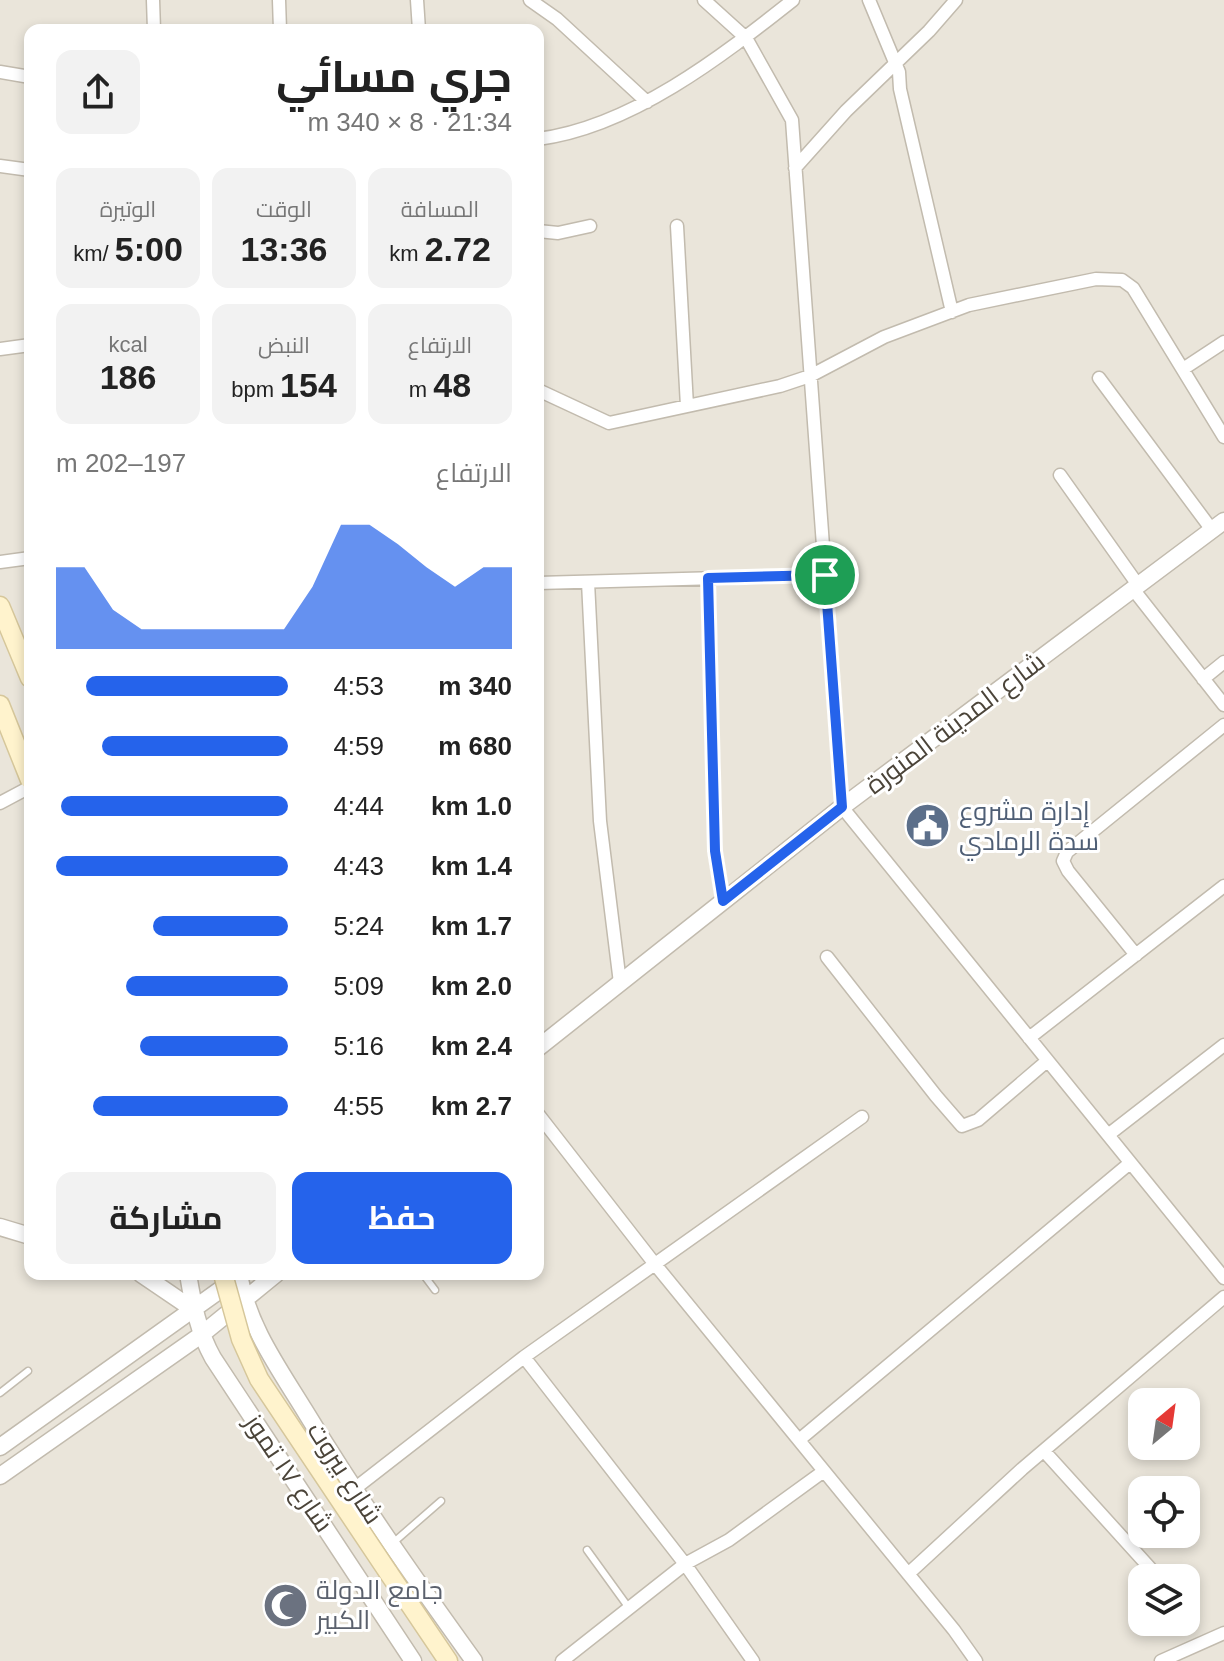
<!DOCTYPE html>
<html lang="ar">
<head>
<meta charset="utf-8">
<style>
  :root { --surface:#fff; --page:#f2f2f2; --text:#222; --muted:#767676; --accent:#2563eb }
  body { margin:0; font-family:Arial,Cairo,sans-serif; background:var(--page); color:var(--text); direction:rtl; height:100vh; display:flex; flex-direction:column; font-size:30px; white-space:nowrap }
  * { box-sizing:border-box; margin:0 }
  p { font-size:26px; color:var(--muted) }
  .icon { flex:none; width:44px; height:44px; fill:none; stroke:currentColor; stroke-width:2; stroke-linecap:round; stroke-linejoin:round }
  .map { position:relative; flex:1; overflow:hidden; direction:ltr }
  .drawer { position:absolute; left:24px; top:24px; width:520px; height:1256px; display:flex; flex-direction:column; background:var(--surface); border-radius:16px; box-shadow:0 4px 12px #0003; direction:rtl }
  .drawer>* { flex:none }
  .needle { width:52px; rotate:29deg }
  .controls { position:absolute; left:1128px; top:1388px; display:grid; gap:16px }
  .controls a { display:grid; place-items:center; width:72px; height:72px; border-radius:16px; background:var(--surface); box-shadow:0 4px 12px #0003; font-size:40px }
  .pin { position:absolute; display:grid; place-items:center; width:68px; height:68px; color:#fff; margin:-34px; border:4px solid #fff; border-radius:50%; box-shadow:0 2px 8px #0007 }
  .round { display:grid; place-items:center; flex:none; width:84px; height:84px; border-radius:16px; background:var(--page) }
  .overview { display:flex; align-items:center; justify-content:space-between; height:136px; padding:0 32px }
  h1 { font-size:44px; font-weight:700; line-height:60px }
  .metrics { display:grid; grid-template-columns:repeat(3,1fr); gap:12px; height:136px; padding:8px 32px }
  .metrics div { display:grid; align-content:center; border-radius:16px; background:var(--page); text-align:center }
  .metrics b { font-size:34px; font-weight:700 }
  .metrics small { font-size:22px; font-weight:400 }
  .metrics p { font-size:22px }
  .chart { height:224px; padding:16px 32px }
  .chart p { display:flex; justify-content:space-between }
  .chart svg { width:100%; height:144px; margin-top:8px; fill:var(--accent); opacity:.7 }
  .primary-button { display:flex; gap:16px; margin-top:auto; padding:16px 32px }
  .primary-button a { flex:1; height:92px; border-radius:16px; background:var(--accent); color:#fff; font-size:32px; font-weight:700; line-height:92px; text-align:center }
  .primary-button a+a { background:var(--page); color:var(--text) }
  ul { padding:0 32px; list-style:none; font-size:26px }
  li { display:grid; grid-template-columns:128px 96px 1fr; align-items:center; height:60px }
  li i { height:20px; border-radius:10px; background:var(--accent) }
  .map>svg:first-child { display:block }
  .residential { fill:#eae5da; fill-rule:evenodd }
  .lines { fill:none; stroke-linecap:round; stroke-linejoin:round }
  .service-casing { stroke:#c2bbae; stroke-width:9 }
  .minor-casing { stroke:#c2bbae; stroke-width:15 }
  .tertiary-casing { stroke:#c2bbae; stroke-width:19 }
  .secondary-casing { stroke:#d6c79b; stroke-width:21 }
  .service { stroke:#fff; stroke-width:6 }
  .minor { stroke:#fff; stroke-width:12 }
  .tertiary { stroke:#fff; stroke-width:16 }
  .secondary { stroke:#fff3cd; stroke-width:18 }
  .secondary-bridge-casing { stroke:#d6c79b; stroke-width:21; stroke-linecap:butt }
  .secondary-bridge { stroke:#fff3cd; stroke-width:18 }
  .route-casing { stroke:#fff; stroke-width:16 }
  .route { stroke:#2563eb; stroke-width:10 }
  .labels { text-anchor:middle; stroke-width:6; stroke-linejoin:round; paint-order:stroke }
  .street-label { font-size:26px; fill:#4b4439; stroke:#fff }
  .service-label { font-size:26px; fill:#4e5e75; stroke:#fff; text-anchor:start }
  .worship-label { font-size:26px; fill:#5b616d; stroke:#fff; text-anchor:start }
</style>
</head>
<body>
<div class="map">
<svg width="1224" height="1661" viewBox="0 0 1224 1661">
  <rect width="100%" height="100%" fill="#f6f3ec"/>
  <path class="residential" d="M0,0H1224V1661H0ZM30,30H538V1274H30ZM1142,1402H1186V1446H1142ZM1142,1490H1186V1534H1142ZM1142,1578H1186V1622H1142Z"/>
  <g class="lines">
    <defs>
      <path id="service" d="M423,1274L435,1290
        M0,1393L28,1371
        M394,1542L441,1501
        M587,1550L629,1608"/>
      <path id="minor" d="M153,0L154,30
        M279,0L280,30
        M417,0L419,30
        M530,0L557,19L647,102
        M704,0L746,38L792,120L842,807L1224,1278
        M869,0L899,72L900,89L952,312
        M0,72L30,77
        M538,139C631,127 721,57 793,0
        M0,166L30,170
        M795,168L846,111L929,31L956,0
        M677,226L687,406
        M538,231L558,233L590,226
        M0,349L30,345
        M1183,369L1224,342
        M1099,378L1212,530
        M538,390L609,423L780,386L810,376L884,337L969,305L1096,279L1122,280L1133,288L1224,437
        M1060,475L1138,585
        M0,562L30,558
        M708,578L715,851L723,901
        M588,582L600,821L620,983
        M538,583L825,575
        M1133,589L1224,705
        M1203,679L1224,662
        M0,803L30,787
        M1136,955L1068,871L1063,861L1067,852L1224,725
        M827,957L936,1096L962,1126L978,1120L1047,1061
        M1029,1038L1224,886
        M538,1114L654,1263L954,1630L976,1661
        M1108,1135L1224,1045
        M524,1357L685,1564L753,1661
        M799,1440L1130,1163
        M1044,1451L1159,1578
        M353,1490L524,1357L862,1117
        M908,1574L1022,1469L1224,1297
        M562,1661L685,1564L729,1540L824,1471
        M1161,1661L1224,1633"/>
      <path id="tertiary" d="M538,1048L842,807L1224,521
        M0,1227L30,1236
        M141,1274L194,1310
        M188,1274C193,1304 198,1331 213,1358L413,1661
        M239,1274C248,1326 278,1367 305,1411C357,1497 415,1579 474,1661
        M0,1447L234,1280
        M0,1476L201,1335L276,1274"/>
      <path id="secondary" d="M0,606L30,678
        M0,705L30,780
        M388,1572L448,1661"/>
    </defs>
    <use href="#service" class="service-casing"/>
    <use href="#minor" class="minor-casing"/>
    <use href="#tertiary" class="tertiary-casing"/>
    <use href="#secondary" class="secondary-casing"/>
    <use href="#service" class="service"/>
    <use href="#minor" class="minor"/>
    <use href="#tertiary" class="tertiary"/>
    <use href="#secondary" class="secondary"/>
    <defs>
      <path id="secondary-bridge" d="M223,1274L241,1339L259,1379L388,1572"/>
    </defs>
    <use href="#secondary-bridge" class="secondary-bridge-casing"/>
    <use href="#secondary-bridge" class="secondary-bridge"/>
  </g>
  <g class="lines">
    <defs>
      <path id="route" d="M825,575L842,807L723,901L715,851L708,578Z"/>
    </defs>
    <use href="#route" class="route-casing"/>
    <use href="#route" class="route"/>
  </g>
  <defs>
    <symbol id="civic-disc" viewBox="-11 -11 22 22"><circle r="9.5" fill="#5c6f8a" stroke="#fff"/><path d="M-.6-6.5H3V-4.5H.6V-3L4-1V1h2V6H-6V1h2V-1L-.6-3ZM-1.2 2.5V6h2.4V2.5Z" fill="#fff"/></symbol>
    <symbol id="mosque-disc" viewBox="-11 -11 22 22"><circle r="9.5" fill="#6b7280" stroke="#fff"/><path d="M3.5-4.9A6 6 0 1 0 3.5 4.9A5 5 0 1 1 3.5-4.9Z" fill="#fff"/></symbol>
  </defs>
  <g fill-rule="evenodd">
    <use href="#civic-disc" x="902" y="800" width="51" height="51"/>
    <use href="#mosque-disc" x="260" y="1580" width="51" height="51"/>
  </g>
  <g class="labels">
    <g class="street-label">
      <text transform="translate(955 723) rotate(-37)" y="9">شارع المدينة المنورة</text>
      <text transform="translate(289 1473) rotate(56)" y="9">شارع ١٧ تموز</text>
      <text transform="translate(345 1473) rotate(57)" y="9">شارع بيروت</text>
    </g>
    <g class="service-label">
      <text x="959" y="820">إدارة مشروع<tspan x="959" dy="30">سدة الرمادي</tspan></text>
    </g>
    <g class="worship-label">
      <text x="316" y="1599">جامع الدولة<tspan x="316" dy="30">الكبير</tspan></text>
    </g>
  </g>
</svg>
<div class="controls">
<a><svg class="needle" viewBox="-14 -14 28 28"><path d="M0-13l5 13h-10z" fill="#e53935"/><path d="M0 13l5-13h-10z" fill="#767676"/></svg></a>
<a><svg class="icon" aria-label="locate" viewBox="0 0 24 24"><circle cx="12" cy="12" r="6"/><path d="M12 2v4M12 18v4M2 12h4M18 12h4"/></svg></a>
<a><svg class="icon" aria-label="layers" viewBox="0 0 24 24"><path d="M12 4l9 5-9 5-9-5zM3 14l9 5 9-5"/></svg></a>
</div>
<div class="pin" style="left:825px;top:575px;background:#1e9e55"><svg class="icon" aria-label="arrive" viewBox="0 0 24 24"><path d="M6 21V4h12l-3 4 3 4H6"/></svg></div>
<section class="drawer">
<div class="overview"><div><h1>جري مسائي</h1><p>21:34 · 8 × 340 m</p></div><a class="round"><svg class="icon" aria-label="share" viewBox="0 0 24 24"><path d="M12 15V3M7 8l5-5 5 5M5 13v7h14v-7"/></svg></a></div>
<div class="metrics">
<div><p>المسافة</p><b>2.72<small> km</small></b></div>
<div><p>الوقت</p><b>13:36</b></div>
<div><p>الوتيرة</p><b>5:00<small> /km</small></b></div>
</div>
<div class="metrics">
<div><p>الارتفاع</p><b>48<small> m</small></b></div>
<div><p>النبض</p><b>154<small> bpm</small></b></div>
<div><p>kcal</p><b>186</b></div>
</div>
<div class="chart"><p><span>الارتفاع</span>197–202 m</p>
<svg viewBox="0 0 160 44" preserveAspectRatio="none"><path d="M0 44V19L10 19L20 32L30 38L40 38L50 38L60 38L70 38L80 38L90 25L100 6L110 6L120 12L130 19L140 25L150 19L160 19V44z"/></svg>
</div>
<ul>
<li><b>340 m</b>4:53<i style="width:87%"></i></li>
<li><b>680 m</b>4:59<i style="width:80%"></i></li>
<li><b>1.0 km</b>4:44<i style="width:98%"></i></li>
<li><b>1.4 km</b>4:43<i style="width:100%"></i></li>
<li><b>1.7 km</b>5:24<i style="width:58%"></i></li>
<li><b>2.0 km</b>5:09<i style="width:70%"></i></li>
<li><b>2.4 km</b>5:16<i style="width:64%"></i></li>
<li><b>2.7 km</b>4:55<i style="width:84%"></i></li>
</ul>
<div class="primary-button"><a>حفظ</a><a>مشاركة</a></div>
</section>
</div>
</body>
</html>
